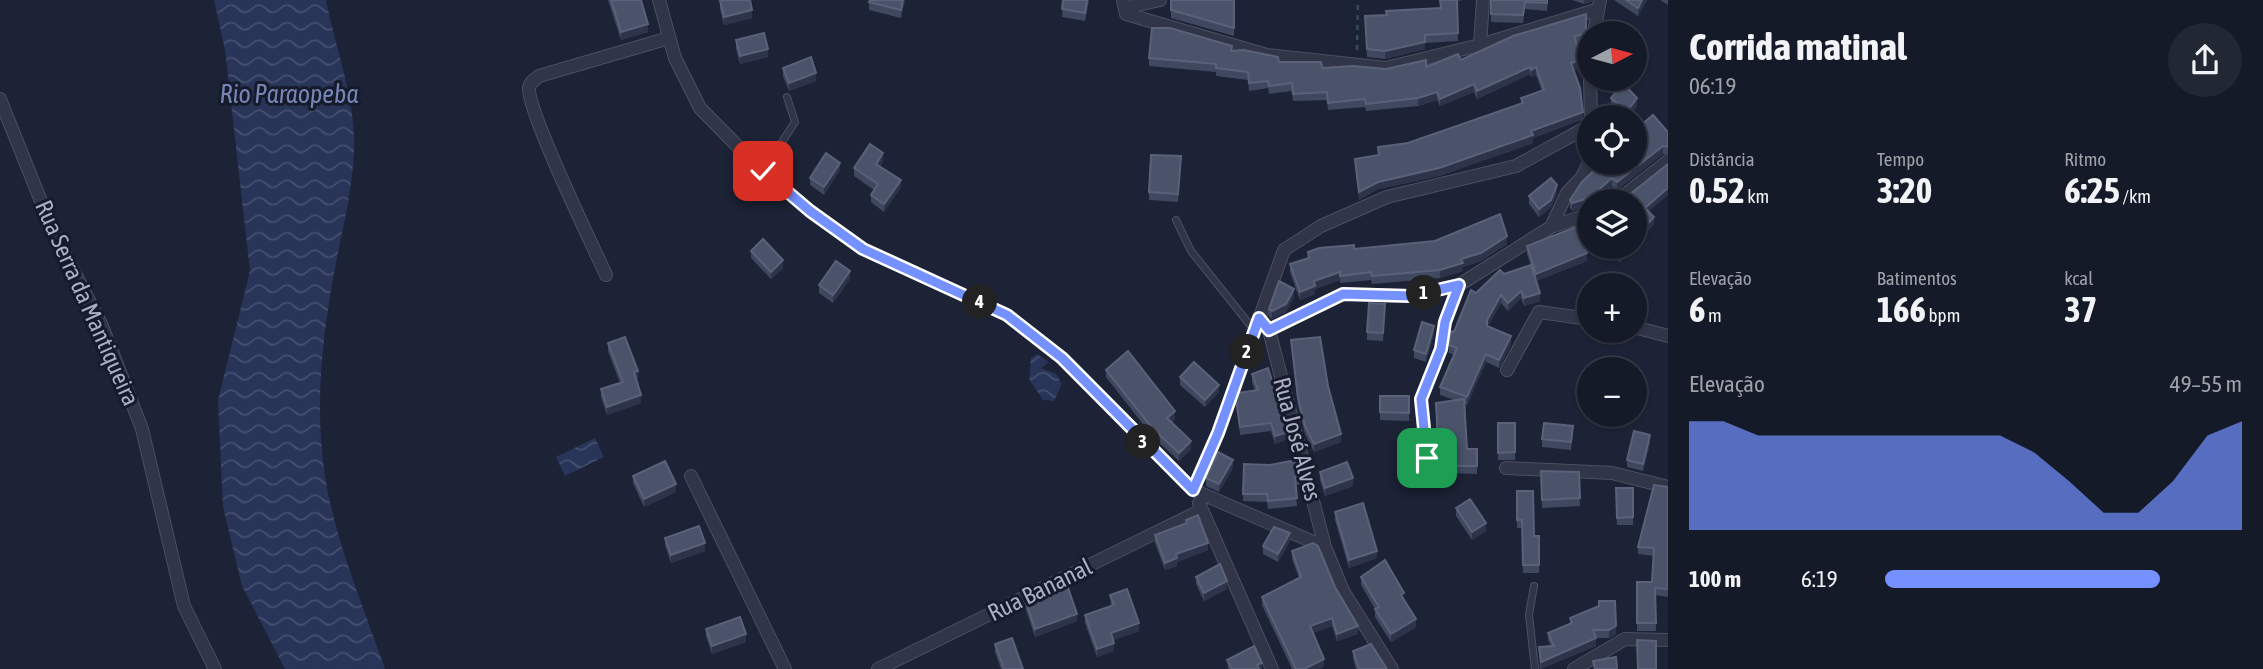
<!DOCTYPE html>
<html lang="pt">
<head>
<meta charset="utf-8">
<style>
  :root { --surface:#151a28; --page:#222734; --text:#f1f3f6; --muted:#9da1a8; --line:#343845; --accent:#7491ff }
  body { margin:0; font-family:"Asap Condensed",sans-serif; background:var(--page); color:var(--text); height:100vh; display:flex; flex-direction:column; font-size:26px; white-space:nowrap }
  * { box-sizing:border-box; margin:0 }
  p { font-size:23px; color:var(--muted) }
  .icon { flex:none; width:38px; height:38px; fill:none; stroke:currentColor; stroke-width:2; stroke-linecap:round; stroke-linejoin:round }
  .map { position:relative; flex:1; overflow:hidden }
  .drawer { display:flex; flex-direction:column; background:var(--surface); width:595px }
  .drawer>* { flex:none }
  .needle { width:46px; rotate:84deg }
  .fabs { position:absolute; left:1577px; top:21px; display:grid; gap:14px }
  .fabs a { display:grid; place-items:center; width:70px; height:70px; border-radius:50%; background:var(--surface); box-shadow:0 2px 5px #0004,0 0 0 2px var(--line); font-size:35px }
  .pin { position:absolute; display:grid; place-items:center; width:60px; height:60px; color:#fff; margin:-30px; border-radius:14px; box-shadow:0 4px 10px #0006 }
  .km { position:absolute; width:35px; height:35px; margin:-18px; border-radius:50%; background:#222; color:#fff; font-size:19px; line-height:35px; text-align:center }
  .round { display:grid; place-items:center; flex:none; width:74px; height:74px; border-radius:37px; background:var(--page) }
  .headline { display:flex; align-items:center; justify-content:space-between; height:119px; padding:0 21px }
  h1 { font-size:38px; font-weight:700; line-height:52px }
  .stats { display:grid; grid-template-columns:repeat(3,1fr); gap:10px; height:119px; padding:7px 21px }
  .stats div { display:grid; align-content:center }
  .stats b { font-size:35px; font-weight:700 }
  .stats small { font-size:19px; font-weight:400 }
  .stats p { font-size:19px }
  .chart { height:196px; padding:14px 21px }
  .chart p { display:flex; justify-content:space-between }
  .chart svg { width:100%; height:126px; margin-top:7px; fill:var(--accent); opacity:.7 }
  ul { padding:0 21px; list-style:none; font-size:23px }
  li { display:grid; grid-template-columns:112px 84px 1fr; align-items:center; height:52px }
  li i { height:18px; border-radius:9px; background:var(--accent) }
  main { display:flex; flex:1; min-height:0 }
  .map>svg:first-child { display:block }
  .water { fill:url(#water-waves) }
  .lines { fill:none; stroke-linecap:round; stroke-linejoin:round }
  .service-casing { stroke:#4b5062; stroke-width:8 }
  .minor-casing { stroke:#4b5062; stroke-width:14 }
  .path { stroke:#394c52; stroke-width:2.5; stroke-dasharray:5 5; stroke-linecap:butt }
  .service { stroke:#303547; stroke-width:6 }
  .minor { stroke:#303547; stroke-width:12 }
  .wall { fill:#404860 }
  .shaded-wall { fill:#2d344a }
  .building { fill:#4b536b; stroke:#5a6179; stroke-width:2 }
  .route-casing { stroke:#fff; stroke-width:14 }
  .route { stroke:#7491ff; stroke-width:9 }
  .labels { text-anchor:middle; stroke-width:6; stroke-linejoin:round; paint-order:stroke }
  .street-label { font-size:24px; fill:#a9afc5; stroke:#161b2b }
  .water-label { font-size:26px; font-style:italic; fill:#7685b5; stroke:#161b2b }
</style>
</head>
<body>
<main>
<div class="map">
<svg width="1668" height="669" viewBox="0 0 1668 669">
  <defs>
    <pattern id="water-waves" width="16" height="10" patternUnits="userSpaceOnUse" patternTransform="scale(1.75)"><rect width="16" height="10" fill="#293459"/><path d="M0 5q4-4 8 0t8 0" fill="none" stroke="#454f6f"/></pattern>
  </defs>
  <rect width="100%" height="100%" fill="#1c2336"/>
  <path class="water" d="M214,0H326C336,50 356,100 354,151C352,201 337,248 330,297C322,345 318,392 321,440C326,522 359,593 385,669H285L242,586L223,507L218,400L250,271L225,50Z
    M1037,354L1049,362L1041,368L1056,374L1062,384L1054,401L1043,400L1029,379L1031,358Z
    M595,438L604,457L565,476L556,457Z"/>
  <g class="lines">
    <defs>
      <path id="service" d="M763,171L795,122L787,97
        M1176,220L1191,251L1254,330
        M1534,586L1529,615L1535,669"/>
      <path id="minor" d="M659,0L675,58L700,108L753,162L810,211L863,249L1007,315L1062,358L1193,490L1325,547
        M1123,0L1126,14L1267,55L1386,68L1480,45L1596,10
        M1125,8L1160,0
        M1594,33L1600,0
        M1480,45L1483,0
        M1590,79L1591,117
        M0,99L53,231L102,326L142,429L184,606L215,669
        M1617,201L1668,161
        M1551,227L1567,193L1582,177L1589,163
        M606,275C592,244 528,113 529,88C530,82 534,80 539,76L669,38
        M1634,327L1668,336
        M1507,370L1539,312L1589,319
        M1427,458L1421,399L1441,349L1445,322L1459,285
        M1506,468L1612,473L1668,487
        M691,476L785,669
        M1193,490L1218,433L1284,250L1321,226L1387,197L1516,166L1589,126
        M1199,503L1272,669
        M878,669L1202,510
        M1392,669L1343,591L1325,547L1269,330L1343,294L1411,296L1459,285L1551,227L1589,214
        M1574,669L1625,639L1668,640"/>
    </defs>
    <use href="#service" class="service-casing"/>
    <use href="#minor" class="minor-casing"/>
    <path class="path" d="M1357,50L1358,0"/>
    <use href="#service" class="service"/>
    <use href="#minor" class="minor"/>
  </g>
  <path class="wall" d="M608,0H641L648,32L621,40Z
    M905,0L901,18L869,10V2Z
    M1063,0H1089L1085,21L1062,17Z
    M1171,0H1234V36L1171,18Z
    M1440,0H1463L1457,1L1458,41L1425,43V49L1385,59L1367,57L1365,16L1387,15L1440,8Z
    M1491,0H1548L1547,11L1525,9L1523,23L1491,22Z
    M1572,0H1592L1591,2L1584,4Z
    M1614,0H1647L1638,16Z
    M1660,0H1668V5Z
    M720,1L752,18L724,25L720,9Z
    M1586,28L1589,33V41L1576,43L1582,67L1573,70L1583,119L1533,138V143L1439,176L1378,189L1359,200L1355,167V159L1378,155V147L1408,143L1521,104V98L1542,91L1536,75L1531,77L1530,74L1477,99L1474,92L1440,106L1437,100L1418,106L1366,111L1365,107L1328,110L1327,100L1293,101L1292,91L1269,94L1268,88L1249,91L1248,80L1216,76V72L1149,66V58L1232,51L1279,62L1322,68L1386,69L1426,67L1461,60Z
    M736,40L768,57L740,64L736,48Z
    M783,68L816,81L789,91L783,76Z
    M1611,98L1637,106L1628,117H1625L1611,106Z
    M1668,132V154H1663L1617,190L1612,186L1594,201H1589V206L1572,211L1570,208V200Z
    M883,161L880,166L901,187L884,212L871,202V195L874,190L854,176V168Z
    M1181,164L1178,202L1149,200V192Z
    M840,170L824,195L810,185V178Z
    M1557,193L1551,207L1539,217L1529,204V196Z
    M1629,195L1649,212L1654,224L1642,237V243L1620,262L1609,249V247H1634V201H1629Z
    M1507,244L1481,261L1463,267V271L1440,278L1372,284L1371,280L1340,283V280L1315,289V294L1300,300L1290,272V264L1308,258V252L1354,249Z
    M1527,246L1587,261L1536,281L1527,254Z
    M751,251L783,268L771,279L751,258Z
    M1504,274L1540,301L1524,306L1521,298L1508,311L1501,303L1488,326L1511,344L1499,368L1486,362L1467,405L1465,404L1467,449H1477V474L1448,473V449H1438L1436,411L1455,400L1440,395V387L1454,355L1449,353V345L1454,332Z
    M850,279L833,303L819,293V285Z
    M1294,297L1286,312L1272,319L1269,317V309Z
    M1385,312L1383,341L1367,340V332Z
    M1434,334L1426,362L1414,358V350Z
    M1291,340L1328,386L1341,442L1314,452L1305,434L1298,405Z
    M608,343L638,378L636,379L641,403L607,415L601,397V389L620,383L608,351Z
    M1106,370L1175,419L1172,422L1191,449L1179,461L1153,437L1106,377Z
    M1252,374L1288,439L1275,444L1271,431L1240,435L1236,400L1255,391L1252,382Z
    M1180,377L1219,392L1205,407L1180,385Z
    M1380,396H1409V421L1380,420Z
    M1498,423H1515V460H1498Z
    M1573,433L1571,450L1542,447V439Z
    M1650,443L1643,471L1627,467V460Z
    M1244,464L1300,477V484L1295,485L1297,506L1268,509L1267,502L1243,501Z
    M1233,468L1219,492L1206,486V478Z
    M1541,471L1579,472L1580,506L1542,508Z
    M1320,472L1353,486L1325,496L1320,480Z
    M633,476L676,492L644,507L633,483Z
    M1668,487V597L1655,595L1656,631H1637V582H1652L1654,556L1638,554V547Z
    M1616,488H1633V525H1617Z
    M1517,491L1534,536H1539V573H1523L1522,528H1517Z
    M1456,508L1486,531L1472,540L1456,516Z
    M1335,512L1377,558L1349,568L1335,520Z
    M1186,520L1208,550L1177,562V566L1165,570L1155,543V535L1186,524Z
    M665,538L705,551L671,563L665,545Z
    M1290,541L1278,562L1263,554V546Z
    M1292,551L1335,587L1358,634L1337,641L1332,626L1313,633L1324,666L1319,669H1292L1262,605V597L1299,578L1292,559Z
    M1196,577L1227,589L1204,601L1196,584Z
    M1361,577L1404,600L1416,627L1391,642L1375,617V609L1361,585Z
    M1110,595L1139,631L1113,640L1114,651L1097,657L1085,623V615L1111,606Z
    M1025,599L1077,621L1035,637L1025,607Z
    M1599,606L1616,634L1609,638H1596V646L1540,669L1539,647L1551,646L1548,640V633L1570,624V618Z
    M706,629L746,642L712,654L706,636Z
    M995,644L1023,669H1001L995,652Z
    M1353,651L1387,669H1356L1353,659Z
    M1227,660L1262,669H1228Z"/>
  <path class="shaded-wall" d="M903,0H905L901,18V10Z
    M1584,0H1592L1591,2L1584,4Z
    M1642,0H1647L1638,16V8Z
    M752,10V18L724,25V17Z
    M648,24V32L621,40V32Z
    M1425,42V49L1385,59V51Z
    M768,49V57L740,64V56Z
    M1582,60V67L1571,71V63Z
    M1530,67V74L1477,99V91Z
    M1536,67V75L1531,77V70Z
    M816,73V81L789,91V83Z
    M1474,84V92L1440,106V99Z
    M1437,92V100L1418,106V98Z
    M1637,98V106L1627,117V111Z
    M1583,112V119L1533,138V143L1439,176L1378,189L1359,200V192L1378,182L1531,131Z
    M1663,146V154L1617,190V182Z
    M883,153V161L876,171V164Z
    M840,163V170L824,195V187Z
    M1612,178V186L1594,201H1589V206L1572,211V203Z
    M901,180V187L884,212V204Z
    M1557,185V193L1551,207L1539,217V209Z
    M1668,188V195L1645,215V208Z
    M1654,217V224L1642,237V243L1620,262V254L1629,247H1634V242L1640,232Z
    M1507,236V244L1481,261L1463,267V271L1440,278V270Z
    M1587,253V261L1536,281V274Z
    M783,260V268L771,279V272Z
    M850,271V279L833,303V295Z
    M1340,272V280L1315,289V294L1300,300V292L1314,281Z
    M1294,289V297L1286,312L1272,319V311Z
    M1521,291V298L1508,311V303Z
    M1540,293V301L1524,306V298Z
    M1501,295V303L1487,328V320Z
    M1434,326V334L1426,362V354Z
    M1511,336V344L1499,368V360Z
    M1486,354V362L1467,405V397Z
    M638,371V378L634,380V372Z
    M1219,385V392L1205,407V400Z
    M641,395V403L607,415V407Z
    M1175,411V419L1167,426V418Z
    M1288,432V439L1275,444V436Z
    M1341,434V442L1314,452V444Z
    M1650,435V443L1643,471V464Z
    M1191,441V449L1179,461V453Z
    M1233,460V468L1219,492V484Z
    M1353,478V486L1325,496V488Z
    M676,484V492L644,507V499Z
    M1486,523V531L1472,540V532Z
    M1290,533V541L1278,562V554Z
    M705,543V551L671,563V555Z
    M1208,543V550L1177,562V566L1165,570V563L1176,554Z
    M1377,551V558L1349,568V560Z
    M1227,581V589L1204,601V593Z
    M1077,614V621L1035,637V629Z
    M1332,618V626L1310,634V626Z
    M1416,619V627L1391,642V634Z
    M1139,623V631L1111,641V633Z
    M1358,626V634L1337,641V634Z
    M1616,626V634L1609,638V630Z
    M746,634V642L712,654V646Z
    M1596,638V646L1541,669V662Z
    M1114,643V651L1097,657V649Z
    M1324,659V666L1319,669H1304Z
    M1262,663V669H1257V665Z"/>
  <path class="building" d="M611,0H641L648,24L621,32Z
    M724,0H750L752,10L724,17L720,1Z
    M870,0H903L901,10L869,2Z
    M1063,0H1087L1085,13L1062,9Z
    M1171,0H1234V28L1171,10Z
    M1440,0H1457L1458,33L1425,35V42L1385,51L1367,49L1365,16L1387,15L1386,11L1441,8Z
    M1491,0H1547V3L1525,2L1523,15L1491,14Z
    M1626,0H1642L1638,8Z
    M1586,14V28L1590,33L1574,36L1582,60L1571,63L1580,88L1583,112L1531,131L1533,135L1439,168L1378,182L1359,192L1355,159L1379,155L1378,147L1408,143L1523,103L1521,98L1544,90L1536,67L1531,70L1530,67L1477,91L1474,84L1440,99L1437,92L1418,98L1366,104L1365,99L1328,103L1327,92L1293,94L1292,83L1269,86L1268,81L1249,83L1248,72L1216,68V64L1149,58L1152,28H1170L1232,46L1231,51L1244,50L1278,57L1279,62H1321L1322,68L1354,66L1386,69L1426,60V67L1458,54L1461,60L1513,36Z
    M764,33L768,49L740,56L736,40Z
    M811,57L816,73L789,83L783,68Z
    M1623,83L1637,98L1627,111L1611,98Z
    M1653,115L1668,132V147L1663,146L1617,182L1612,178L1589,198L1572,203L1570,200L1582,182L1602,163H1634V131Z
    M870,144L883,153L876,164L901,180L884,204L871,195L878,184L854,168Z
    M826,153L840,163L824,187L810,178Z
    M1151,155L1181,156L1178,194L1149,192Z
    M1668,164V188L1645,208L1654,217L1640,232L1642,235L1634,242V201H1629L1632,198L1629,195Z
    M1551,178L1557,185L1551,200L1539,209L1529,196Z
    M1500,214L1507,236L1481,253L1461,259L1463,263L1440,270L1372,276L1371,272L1340,276V272L1314,281L1315,286L1300,292L1290,264L1309,258L1308,252L1319,248L1354,245V249L1435,241Z
    M1578,226L1587,253L1536,274L1527,246Z
    M763,239L783,260L771,272L751,251Z
    M1614,247H1629L1620,254Z
    M836,261L850,271L833,295L819,285Z
    M1531,265L1540,293L1524,298L1521,291L1508,303L1501,295L1487,320V326L1511,336L1499,360L1486,354L1467,397L1440,387L1457,348L1449,345L1451,331L1454,332L1471,290L1476,293L1500,270L1504,274Z
    M1279,281L1294,289L1286,304L1272,311L1269,309Z
    M1369,303L1385,304L1383,333L1367,332Z
    M1422,322L1434,326L1426,354L1414,350Z
    M625,337L638,371L634,372L641,395L607,407L601,389L623,382L608,343Z
    M1320,337L1328,386L1341,434L1314,444L1305,426L1298,398L1291,340Z
    M1128,351L1175,411L1167,418L1191,441L1179,453L1153,429L1106,370Z
    M1194,362L1219,385L1205,400L1180,377Z
    M1268,368L1288,432L1275,436L1271,423L1240,427L1236,400L1239,393L1258,390L1252,374Z
    M1380,396H1409V413L1380,412Z
    M1464,399L1467,449H1477V466H1448V441H1438L1436,403Z
    M1498,423H1515V452L1498,453Z
    M1544,423L1573,426L1571,442L1542,439Z
    M1634,431L1650,435L1643,464L1627,460Z
    M1218,452L1233,460L1219,484L1206,478Z
    M1296,460L1300,477H1295L1297,498L1268,501L1267,494H1243L1244,464L1270,465Z
    M665,461L676,484L644,499L633,476Z
    M1347,462L1353,478L1325,488L1320,472Z
    M1541,471L1579,472L1580,498L1542,500Z
    M1654,485L1668,487V589L1655,588L1656,623H1637V582H1652L1654,548L1638,547Z
    M1616,488H1633V517L1617,518Z
    M1517,491H1533L1534,536H1539V565H1523L1522,520H1517Z
    M1470,499L1486,523L1472,532L1456,508Z
    M1363,503L1377,551L1349,560L1335,512Z
    M1198,515L1208,543L1176,554L1177,558L1165,563L1155,535L1187,523L1186,520Z
    M699,526L705,543L671,555L665,538Z
    M1274,527L1290,533L1278,554L1263,546Z
    M1313,543L1318,546L1335,587L1358,626L1337,634L1332,618L1310,626L1324,659L1304,669H1296L1262,597L1301,577L1292,551Z
    M1385,560L1404,593L1401,595L1416,619L1391,634L1375,609L1379,607L1361,577Z
    M1220,564L1227,581L1204,593L1196,577Z
    M1065,579L1077,614L1035,629L1025,599Z
    M1127,589L1139,623L1111,633L1114,643L1097,649L1085,615L1114,605L1110,595Z
    M1599,601H1615L1616,626L1609,630H1593L1596,638L1541,662L1539,647L1554,646L1548,633L1572,623L1570,618L1599,606Z
    M740,617L746,634L712,646L706,629Z
    M1012,638L1023,669H1004L995,644Z
    M1637,640L1656,641V669H1638Z
    M1371,644L1387,669H1359L1353,651Z
    M1254,646L1262,663L1257,665L1259,669H1232L1227,660Z
    M1616,657L1617,669H1595L1593,661Z"/>
  <g class="lines">
    <defs>
      <path id="route" d="M763,171L810,211L863,249L1007,315L1062,358L1193,490L1218,433L1259,318L1269,330L1343,294L1411,296L1459,285L1445,322L1441,349L1421,399L1427,458"/>
    </defs>
    <use href="#route" class="route-casing"/>
    <use href="#route" class="route"/>
  </g>
  <g class="labels">
    <g class="street-label">
      <text transform="translate(87 303) rotate(66)" y="8">Rua Serra da Mantiqueira</text>
      <text transform="translate(1297 439) rotate(75)" y="8">Rua José Alves</text>
      <text transform="translate(1040 590) rotate(-26)" y="8">Rua Bananal</text>
    </g>
    <g class="water-label">
      <text x="289" y="103">Rio Paraopeba</text>
    </g>
  </g>
</svg>
<div class="fabs">
<a><svg class="needle" viewBox="-14 -14 28 28"><path d="M0-13l5 13h-10z" fill="#e53935"/><path d="M0 13l5-13h-10z" fill="#9da1a8"/></svg></a>
<a><svg class="icon" aria-label="locate" viewBox="0 0 24 24"><circle cx="12" cy="12" r="6"/><path d="M12 2v4M12 18v4M2 12h4M18 12h4"/></svg></a>
<a><svg class="icon" aria-label="layers" viewBox="0 0 24 24"><path d="M12 4l9 5-9 5-9-5zM3 14l9 5 9-5"/></svg></a>
<a>+</a>
<a>−</a>
</div>
<div class="pin" style="left:1427px;top:458px;background:#1e9e55"><svg class="icon" aria-label="arrive" viewBox="0 0 24 24"><path d="M6 21V4h12l-3 4 3 4H6"/></svg></div>
<div class="pin" style="left:763px;top:171px;background:#d93025"><svg class="icon" aria-label="check" viewBox="0 0 24 24"><path d="M5 12l5 5 9-10"/></svg></div>
<b class="km" style="left:1424px;top:293px">1</b>
<b class="km" style="left:1247px;top:352px">2</b>
<b class="km" style="left:1143px;top:442px">3</b>
<b class="km" style="left:980px;top:302px">4</b>
</div>
<section class="drawer">
<div class="headline"><div><h1>Corrida matinal</h1><p>06:19</p></div><a class="round"><svg class="icon" aria-label="share" viewBox="0 0 24 24"><path d="M12 15V3M7 8l5-5 5 5M5 13v7h14v-7"/></svg></a></div>
<div class="stats">
<div><p>Distância</p><b>0.52<small> km</small></b></div>
<div><p>Tempo</p><b>3:20</b></div>
<div><p>Ritmo</p><b>6:25<small> /km</small></b></div>
</div>
<div class="stats">
<div><p>Elevação</p><b>6<small> m</small></b></div>
<div><p>Batimentos</p><b>166<small> bpm</small></b></div>
<div><p>kcal</p><b>37</b></div>
</div>
<div class="chart"><p><span>Elevação</span>49–55 m</p>
<svg viewBox="0 0 160 44" preserveAspectRatio="none"><path d="M0 44V6L10 6L20 11L30 11L40 11L50 11L60 11L70 11L80 11L90 11L100 17L110 27L120 38L130 38L140 27L150 11L160 6V44z"/></svg>
</div>
<ul>
<li><b>100 m</b>6:19<i style="width:77%"></i></li>
</ul>
</section>
</main>
</body>
</html>
